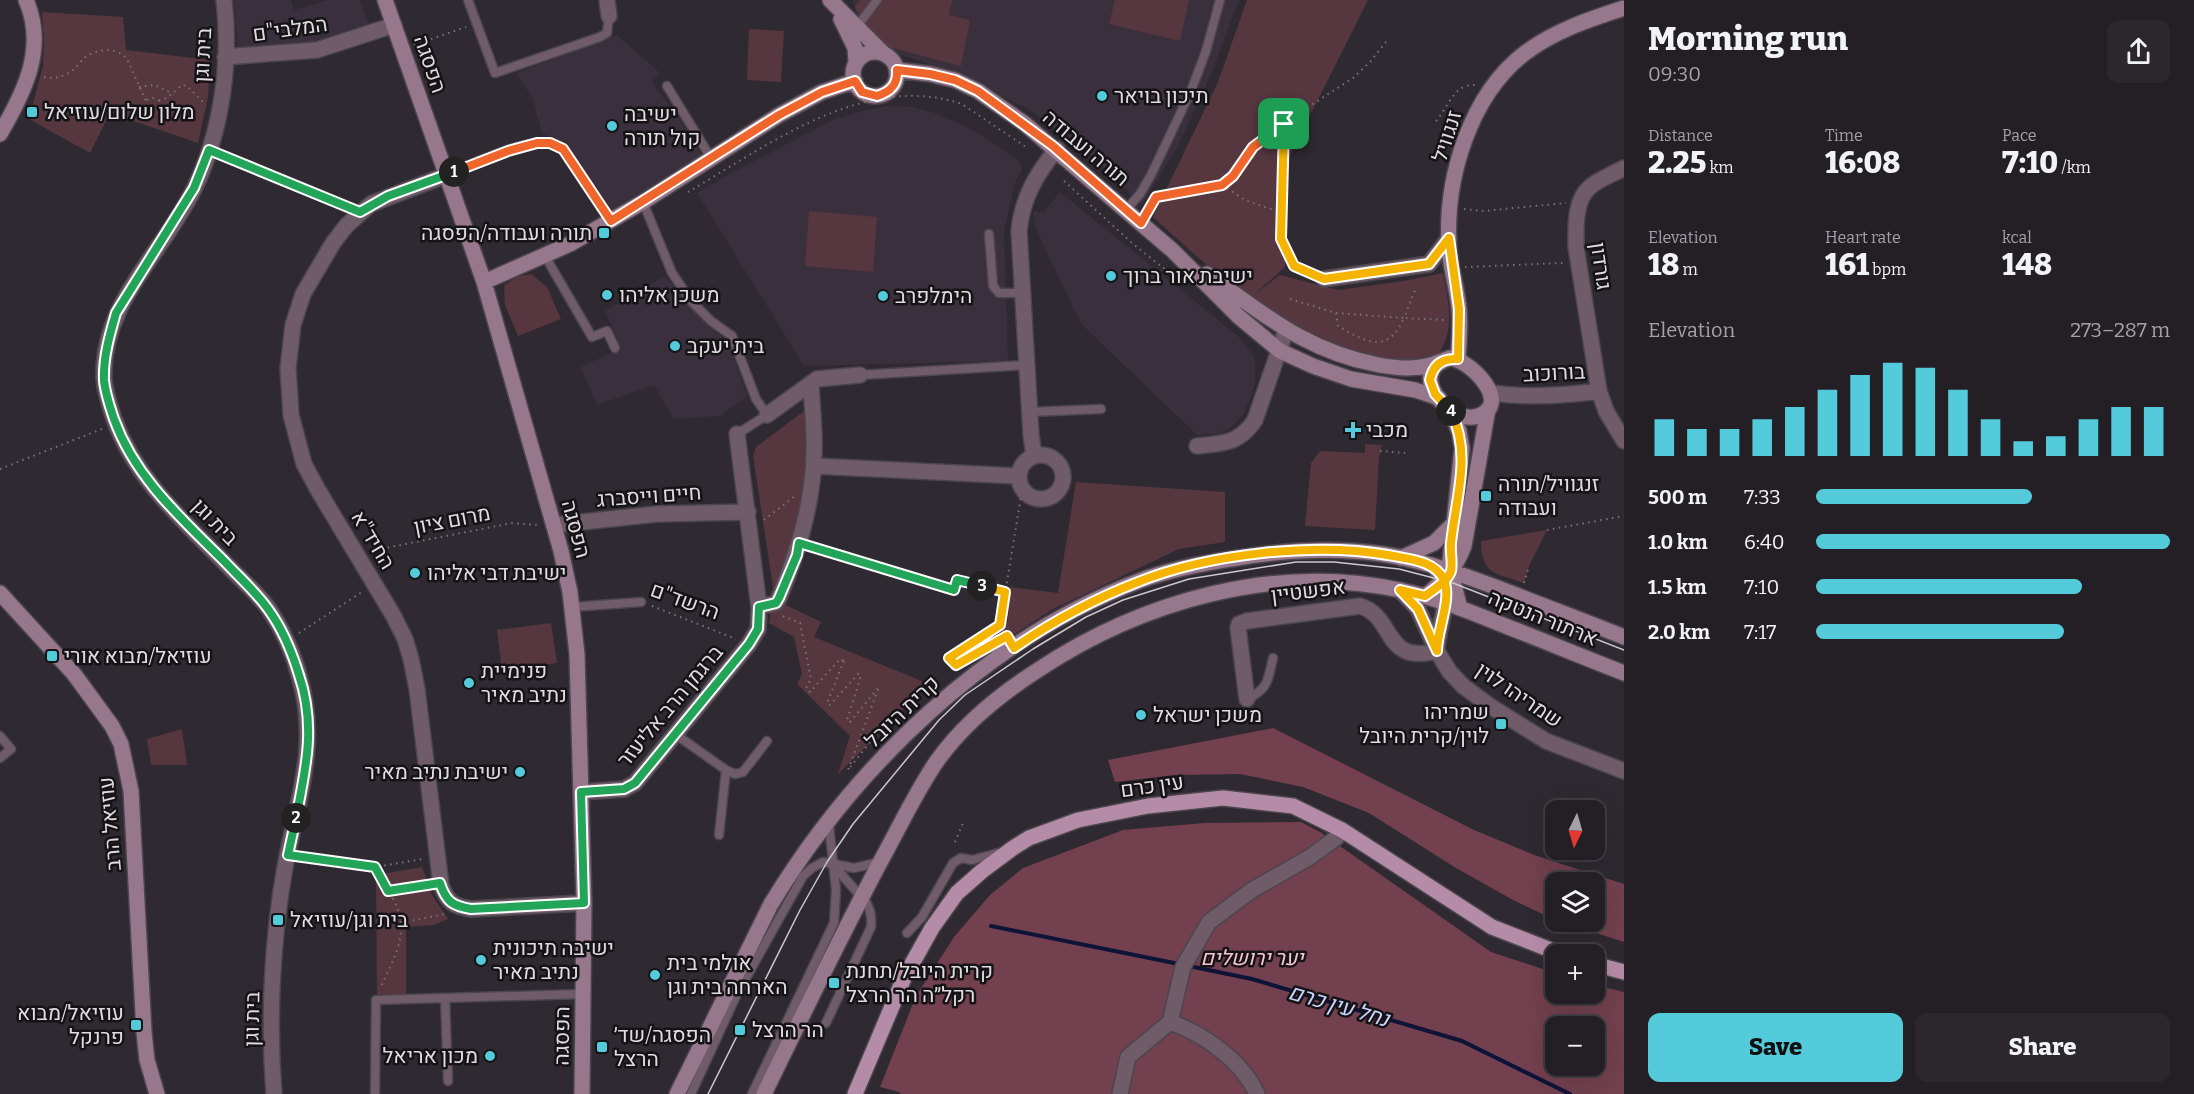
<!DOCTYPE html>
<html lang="en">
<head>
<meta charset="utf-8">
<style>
  :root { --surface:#231f25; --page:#2b272d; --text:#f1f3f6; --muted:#a3a2a7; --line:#403d42; --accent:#53cbdb }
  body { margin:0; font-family:Bitter,Heebo,serif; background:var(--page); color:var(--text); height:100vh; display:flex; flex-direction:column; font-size:22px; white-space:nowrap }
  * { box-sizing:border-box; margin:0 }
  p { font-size:20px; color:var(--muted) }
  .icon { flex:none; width:33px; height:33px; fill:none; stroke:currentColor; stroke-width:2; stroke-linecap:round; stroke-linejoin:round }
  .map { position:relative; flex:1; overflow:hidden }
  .drawer { display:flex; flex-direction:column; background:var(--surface); width:570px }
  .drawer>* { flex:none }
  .needle { width:39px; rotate:185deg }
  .buttons { position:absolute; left:1545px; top:800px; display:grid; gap:12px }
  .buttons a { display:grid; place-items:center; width:60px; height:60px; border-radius:12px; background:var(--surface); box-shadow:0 6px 24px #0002,0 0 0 2px var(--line); font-size:30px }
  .pin { position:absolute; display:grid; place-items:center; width:51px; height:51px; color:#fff; margin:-26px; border-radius:12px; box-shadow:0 3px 9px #0006 }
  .km { position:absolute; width:30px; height:30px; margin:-15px; border-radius:50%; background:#222; color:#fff; font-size:16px; line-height:30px; text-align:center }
  .round { display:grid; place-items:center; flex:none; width:63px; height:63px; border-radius:12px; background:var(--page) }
  .summary { display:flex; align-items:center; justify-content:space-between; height:102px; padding:0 24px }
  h1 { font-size:33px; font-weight:800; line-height:45px }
  .stats { display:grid; grid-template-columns:repeat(3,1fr); gap:9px; height:102px; padding:6px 24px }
  .stats div { display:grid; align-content:center }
  .stats b { font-size:30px; font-weight:800 }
  .stats small { font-size:16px; font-weight:400 }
  .stats p { font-size:16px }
  .chart { height:168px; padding:12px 24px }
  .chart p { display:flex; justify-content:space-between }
  .chart svg { width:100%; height:108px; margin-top:6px; stroke:var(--accent); stroke-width:6 }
  .action { display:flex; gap:12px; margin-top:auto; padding:12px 24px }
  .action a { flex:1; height:69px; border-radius:12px; background:var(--accent); color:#111; font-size:24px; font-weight:800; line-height:69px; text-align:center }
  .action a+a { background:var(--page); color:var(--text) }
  ul { padding:0 24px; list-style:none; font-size:20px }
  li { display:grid; grid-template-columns:96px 72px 1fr; align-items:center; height:45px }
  li i { height:15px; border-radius:8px; background:var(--accent) }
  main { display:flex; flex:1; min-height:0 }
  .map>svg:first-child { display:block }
  .built { fill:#392f3d }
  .green { fill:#563740 }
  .forest { fill:#72404e; fill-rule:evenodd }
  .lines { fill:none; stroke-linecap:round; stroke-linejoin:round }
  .stream { stroke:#0e1338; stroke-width:4 }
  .lane-casing { stroke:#4b454d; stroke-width:11 }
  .street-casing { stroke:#4b454d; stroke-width:18 }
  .secondary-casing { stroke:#4b454d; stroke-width:18 }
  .primary-casing { stroke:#4b454d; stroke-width:18 }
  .path { stroke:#79747b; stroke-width:2; stroke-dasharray:1.5 4.5; stroke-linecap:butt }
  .lane { stroke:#705c69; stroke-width:8 }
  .street { stroke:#705c69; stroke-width:15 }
  .secondary { stroke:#97778c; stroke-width:15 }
  .primary { stroke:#b58ca7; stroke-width:15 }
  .tram { stroke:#cbc7cc; stroke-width:1.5 }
  .split-1-casing { stroke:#fff; stroke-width:12 }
  .split-2-casing { stroke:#fff; stroke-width:12 }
  .split-3-casing { stroke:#fff; stroke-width:12 }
  .split-4-casing { stroke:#fff; stroke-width:12 }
  .split-5-casing { stroke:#fff; stroke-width:12 }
  .split-1 { stroke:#f0652b; stroke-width:8 }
  .split-2 { stroke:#22a559; stroke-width:8 }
  .split-3 { stroke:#22a559; stroke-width:8 }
  .split-4 { stroke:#f5b400; stroke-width:8 }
  .split-5 { stroke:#f5b400; stroke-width:8 }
  .poi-dot { fill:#53cbdb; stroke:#161317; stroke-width:2 }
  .labels { text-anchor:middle; stroke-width:5; stroke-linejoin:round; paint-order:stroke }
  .street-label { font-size:21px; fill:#dfdbe0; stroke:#161317 }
  .poi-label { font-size:21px; fill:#dfdbe0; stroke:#161317; text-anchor:start }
  .park-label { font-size:21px; font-style:italic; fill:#f5c2cf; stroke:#161317 }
  .water-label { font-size:22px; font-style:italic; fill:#c8d3fe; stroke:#161317 }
</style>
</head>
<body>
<main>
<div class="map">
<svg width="1624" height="1094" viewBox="0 0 1624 1094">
  <rect width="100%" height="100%" fill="#2f2931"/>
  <path class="built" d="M234,0H291L294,10L328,0H360L370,28L319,44L238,50Z
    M852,0H1239L1210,77L1177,148L1142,205L1089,154L1028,109L976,83L929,64L885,50L860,22Z
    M617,35L659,72L652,83L679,118L702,156L611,213L582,169L559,139L542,134L533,99L516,73Z
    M887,106L912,107L935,113L975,131L1019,161L1022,170L1015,183L1004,231L1008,361L804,366L697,193L731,173L833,120L862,111Z
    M1060,192L1238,336L1254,356L1256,378L1252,395L1243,415L1228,430L1214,434L1197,435L1081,324L1035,227L1033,210L1043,213Z
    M665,276L712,329L729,343L747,396L720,416L673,419L654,385L597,405L580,367L621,349L605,311Z"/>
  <path class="green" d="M860,0H952L949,15L970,20L961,66L885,46L864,23L855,7Z
    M1115,0H1189L1180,41L1109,24Z
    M1247,0H1368L1286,163L1285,267L1255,294L1280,275L1338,290L1404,281L1443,273C1449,305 1456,330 1436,358C1330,378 1225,283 1153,217L1218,82Z
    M42,12L123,17L126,50L210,60L208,97L198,143L110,113L90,153L29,119L43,66L44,40Z
    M749,29L784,31L781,82L747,80Z
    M809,211L877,217L873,272L805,266Z
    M531,274L547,287L561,319L518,336L505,305L504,286L516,277Z
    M820,399C822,445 822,493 809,538C802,561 792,582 784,604L821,622L814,637L929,684L838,774L850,736L797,684L802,674L794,637L769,623L774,594L753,456L756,447Z
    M1365,444L1382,445L1379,457L1375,530L1305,526L1311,463L1320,451L1365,453Z
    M1076,482L1225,492V542L1179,549L1051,610L995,647L1008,621L1010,587L1058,593Z
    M1547,530L1529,566L1524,583C1496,573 1481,575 1481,541Z
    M551,623L557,663L502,671L497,630Z
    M182,729L187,765H151L147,739Z
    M422,867L432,895L448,919L433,925L406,927V995L377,994L376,875Z"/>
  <path class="forest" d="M1273,728L1474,830L1537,856L1624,884V942L1559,921H1594V882H1556L1555,920L1513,900L1456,868L1369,813L1303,787L1240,774L1175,775L1115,782L1108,760Z
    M1301,822L1320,832L1491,952L1555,973L1556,993H1594L1595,985L1624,992V1094H901L899,1092L880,1087L916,996L954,937L990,895L1023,868L1123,830L1204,823ZM1556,1026H1594V1065H1556Z"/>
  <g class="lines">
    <path class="stream" d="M991,926L1179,964
      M1189,966L1252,979L1462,1041L1570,1094"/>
    <defs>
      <path id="lane" d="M468,0L495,73L600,37L607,33L609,16
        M857,27L877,0
        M667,86L711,158
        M446,175C473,164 536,131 561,148C571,155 601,207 611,221
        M643,202L672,273L692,302L711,321L732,336L756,399L767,415L737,434
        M1126,210L1140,194L1151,175L1191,91L1206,51L1220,0
        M989,234L993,286L999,293H1022
        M545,256L592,337L607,331L615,348
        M860,375L1027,365
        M1029,412L1101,409
        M572,607L641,602
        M1247,699C1269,689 1268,679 1273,658
        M675,734L726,770L719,835
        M0,736L11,749L0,758
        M726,770L735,774L743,772L767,741
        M907,933L922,917L953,863L961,858L972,860L998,853
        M445,998L448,1081
        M826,1023L871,927C872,917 871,910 866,902L833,865
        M375,1094L376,1000L583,994
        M691,1094L737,994L803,876L812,868L823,862L854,868L880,862
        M752,1094L834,923L836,890L829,825"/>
      <path id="street" d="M224,0C231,62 222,130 195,187C164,252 101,302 104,379C105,393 110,406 114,419C136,481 186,523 231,569C243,581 258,594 268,608C282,628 294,655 300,679C319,747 297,801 285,867C272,939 268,1022 274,1094
        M607,0L609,16
        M225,57L317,50L394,25
        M1624,168C1613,174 1599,179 1590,187C1574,200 1576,229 1576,247L1599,391L1606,411L1624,441
        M446,175L371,204L347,225L333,243L303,294L293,325L288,368L291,415L304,464L318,490L393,615L405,639L411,659L417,689L441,885C448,903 453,906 471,909L584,903
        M1324,279L1429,264L1449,238
        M1491,393C1528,398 1562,396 1599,391
        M767,415L817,379L860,375
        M1197,446C1224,443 1239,444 1255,420L1286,330
        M1019 477a22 22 0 1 1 44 0a22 22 0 1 1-44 0Z
        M1034,456L1031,435L1019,231C1022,199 1036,174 1057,149
        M814,466L1018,476
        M554,525L657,514L748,512
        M1400,590L1418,609L1437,651L1449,671L1463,686L1490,706L1546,741L1624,771
        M759,607L776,603L779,598C798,552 813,504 814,453C815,430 812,407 811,383
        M1437,651C1437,624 1456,594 1437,571
        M1247,699L1238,628L1239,624L1247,621L1360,606C1396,617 1382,665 1437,651
        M581,792L624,789L635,783L749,644L758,629L759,607L737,434
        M1170,1022C1204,1034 1242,1061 1257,1094
        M1120,1094L1128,1057L1170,1022L1183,967L1209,922L1252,890L1310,857L1336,838L1342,830"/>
      <path id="secondary" d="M385,0L484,282L561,551L570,592L577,654L584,903L582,1094
        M830,0L883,53
        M841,19L855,48L856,62
        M853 74a22 22 0 1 1 44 0a22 22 0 1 1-44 0Z
        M897,70L930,74L955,80L978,91L1025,124L1172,250L1238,316L1280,351L1313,366L1351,379L1415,390L1439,398
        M0,134C24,93 47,48 26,0
        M1207,274C1265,315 1306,351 1379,365C1401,369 1421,370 1442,361
        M484,282L570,244L643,202L779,115L822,92L855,81
        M1450,358C1471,360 1513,404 1478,416C1452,426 1403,372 1450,358Z
        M1458,359C1459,342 1461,325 1459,309C1457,288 1450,267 1449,246C1445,178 1470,95 1525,53C1554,31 1590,19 1624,8
        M1449,408L1459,431L1462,448L1450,561L1452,578L1460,608
        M1401,558L1434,543L1454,523
        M0,593L74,674L112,726L121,744L131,791L144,1032L147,1060L157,1094
        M1425,596C1443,583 1456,567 1464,546L1488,409
        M677,1094L771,904C855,766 986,639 1139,581C1170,569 1204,563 1237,558C1286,550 1332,547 1382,554C1427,561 1469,577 1511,593C1549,608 1587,622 1624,637
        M764,1094C803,1014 842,933 884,855C901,824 917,790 937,761C964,723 999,695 1038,670C1142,601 1275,563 1400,590C1437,598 1473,613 1508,627C1547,642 1585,658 1624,673"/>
      <path id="primary" d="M1594,964L1624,972
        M855,1094L904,978L932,928L957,893L982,871L1013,848L1029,838L1078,820L1148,806L1223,798L1293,806L1342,830L1492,927L1561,954"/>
    </defs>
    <use href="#lane" class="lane-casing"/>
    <use href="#street" class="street-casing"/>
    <use href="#secondary" class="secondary-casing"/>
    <use href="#primary" class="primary-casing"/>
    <path class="path" d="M414,45L466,27
      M44,77C57,80 69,75 78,65C79,64 83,59 84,58C96,49 117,46 127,59L146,101
      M139,87L155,85L173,94
      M145 106a8 8 0 1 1 16 0a8 8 0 1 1-16 0Z
      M159,101L168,97L182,85L187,86L206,105
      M1436,121C1448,108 1454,83 1475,85
      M221,155L346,206
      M1064,181L1132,243L1186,286
      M1222,185L1245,200L1282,213L1281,239L1294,266L1310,273
      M688,192C767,146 865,71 962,104L1026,147
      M1464,209L1483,211L1566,203
      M1149,210L1157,197L1222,185L1233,176L1253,147L1299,113L1353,78L1370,62L1389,38
      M1282,213L1285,124
      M1465,267L1564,263
      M1290,299L1336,313L1338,326C1365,342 1388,355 1404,318L1445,320
      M1336,313L1404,318L1415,290
      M1380,451L1405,453
      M0,469L102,429
      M764,520L795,496
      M1547,530L1624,516
      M813,547L954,590L957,581L1005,592
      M370,551L512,523L539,525
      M1524,583L1529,566
      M652,606L736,639
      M783,616L800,623L811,679L806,688L810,692L840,659L844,661
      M299,633L362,592
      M983,650L956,665L949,658L1000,625L1022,490
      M844,661L827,703L830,705L858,674L861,676L847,720L850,722L879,687L848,770L882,727L888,732
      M955,842L964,821
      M301,857L375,867L423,859
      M375,867C383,883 396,899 400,917C406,940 389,968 380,989
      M388,891L427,885
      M401,923L445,914"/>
    <use href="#lane" class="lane"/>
    <use href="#street" class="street"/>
    <use href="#secondary" class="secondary"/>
    <use href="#primary" class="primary"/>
    <path class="tram" d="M708,1094L800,910L827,862L853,824L939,720L965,695L1033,649L1086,617L1123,600L1189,579L1296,562H1334L1399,569L1453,583L1624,650"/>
  </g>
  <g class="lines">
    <defs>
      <path id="split-1" d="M454,172L508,151L537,143H550L563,149L611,221L779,115L822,92L855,81L862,92L877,96C890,92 898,85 897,70L930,74L955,80L978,91L1053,146L1141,223L1156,197L1222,185L1233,176L1253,147L1284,124"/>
      <path id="split-2" d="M296,818C306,768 316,725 299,675C292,652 282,628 268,609C256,592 239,577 225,562C182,519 135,478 114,419C110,407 105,393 104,380C103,357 110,334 116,313L194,188L209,150L360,212L388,196L454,172"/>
      <path id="split-3" d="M296,818L288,855L375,867L388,891L440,883C446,902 453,906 471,909L584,903L581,792L624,789L635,783L749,644L758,629L759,607L776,603L779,598L797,555L799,543L954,590L957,580L982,586"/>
      <path id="split-4" d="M982,586L1005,592L1000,625L949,658L956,665L1007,636L1014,648C1053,621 1094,599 1138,582C1208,554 1315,542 1388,555C1407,559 1435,560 1444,580C1452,599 1437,630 1437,651L1418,609L1400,590L1425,596C1433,590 1448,581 1451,571C1453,564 1450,551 1451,543C1456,496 1472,456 1451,411"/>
      <path id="split-5" d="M1284,124L1281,239L1294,266L1324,279L1429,264L1449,238L1459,309L1458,359C1443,358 1433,364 1430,380L1435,394L1451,411"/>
    </defs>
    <use href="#split-1" class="split-1-casing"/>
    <use href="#split-2" class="split-2-casing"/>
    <use href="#split-3" class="split-3-casing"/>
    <use href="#split-4" class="split-4-casing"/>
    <use href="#split-5" class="split-5-casing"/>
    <use href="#split-1" class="split-1"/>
    <use href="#split-2" class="split-2"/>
    <use href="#split-3" class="split-3"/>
    <use href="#split-4" class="split-4"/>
    <use href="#split-5" class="split-5"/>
  </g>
  <g class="poi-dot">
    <circle cx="1102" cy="96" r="6"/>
    <rect x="26" y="106" width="12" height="12" rx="3"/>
    <circle cx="612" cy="126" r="6"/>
    <rect x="598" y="227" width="12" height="12" rx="3"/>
    <circle cx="1111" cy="276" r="6"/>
    <circle cx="607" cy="295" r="6"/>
    <circle cx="883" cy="296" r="6"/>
    <circle cx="675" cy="346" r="6"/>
    <path d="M1350 421h6v6h6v6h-6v6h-6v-6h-6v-6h6z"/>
    <rect x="1480" y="490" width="12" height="12" rx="3"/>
    <circle cx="415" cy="573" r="6"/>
    <rect x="46" y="650" width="12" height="12" rx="3"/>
    <circle cx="469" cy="683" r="6"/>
    <circle cx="1141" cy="715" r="6"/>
    <rect x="1495" y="718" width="12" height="12" rx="3"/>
    <circle cx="520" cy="772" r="6"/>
    <rect x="272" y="914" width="12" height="12" rx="3"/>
    <circle cx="481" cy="960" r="6"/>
    <circle cx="655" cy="975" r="6"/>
    <rect x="828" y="977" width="12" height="12" rx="3"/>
    <rect x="130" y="1019" width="12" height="12" rx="3"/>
    <rect x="734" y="1024" width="12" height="12" rx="3"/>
    <rect x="596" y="1041" width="12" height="12" rx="3"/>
    <circle cx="490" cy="1056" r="6"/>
  </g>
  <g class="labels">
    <g class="street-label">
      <text transform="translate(290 29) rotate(-8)" y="7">המלבי"ם</text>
      <text transform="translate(203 55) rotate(-87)" y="7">בית וגן</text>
      <text transform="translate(430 64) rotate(71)" y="7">הפסגה</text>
      <text transform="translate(1447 136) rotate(-72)" y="7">זנגוויל</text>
      <text transform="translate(1086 148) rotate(40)" y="7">תורה ועבודה</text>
      <text transform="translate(1601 266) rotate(82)" y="7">גורדון</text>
      <text transform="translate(1554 373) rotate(-3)" y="7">בורוכוב</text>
      <text transform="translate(649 496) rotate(-4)" y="7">חיים וייסברג</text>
      <text transform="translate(452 520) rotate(-11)" y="7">מרום ציון</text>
      <text transform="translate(215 522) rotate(46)" y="7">בית וגן</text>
      <text transform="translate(576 529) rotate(75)" y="7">הפסגה</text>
      <text transform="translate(373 540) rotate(59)" y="7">החיד"א</text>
      <text transform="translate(1308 591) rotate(-7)" y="7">אפשטיין</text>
      <text transform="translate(685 601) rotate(20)" y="7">הרשד"ם</text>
      <text transform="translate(1543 618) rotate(22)" y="7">ארתור הנטקה</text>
      <text transform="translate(1519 695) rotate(34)" y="7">שמריהו לוין</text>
      <text transform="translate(670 706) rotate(-50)" y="7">ברגמן הרב אליעזר</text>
      <text transform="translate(902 712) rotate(-44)" y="7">קרית היובל</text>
      <text transform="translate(1152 786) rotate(-8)" y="7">עין כרם</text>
      <text transform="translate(110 824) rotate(-95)" y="7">עוזיאל הרב</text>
      <text transform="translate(252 1019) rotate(-89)" y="7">בית וגן</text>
      <text transform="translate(562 1036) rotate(-89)" y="7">הפסגה</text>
    </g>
    <g class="poi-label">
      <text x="1114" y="103">תיכון בויאר</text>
      <text x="44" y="119">מלון שלום/עוזיאל</text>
      <text x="624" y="121">ישיבה<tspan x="624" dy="24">קול תורה</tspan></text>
      <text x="592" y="240" text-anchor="end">תורה ועבודה/הפסגה</text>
      <text x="1123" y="283">ישיבת אור ברוך</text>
      <text x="619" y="302">משכן אליהו</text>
      <text x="895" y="303">הימלפרב</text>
      <text x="687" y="353">בית יעקב</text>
      <text x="1366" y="437">מכבי</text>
      <text x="1498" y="491">זנגוויל/תורה<tspan x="1498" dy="24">ועבודה</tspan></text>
      <text x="427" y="580">ישיבת דבי אליהו</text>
      <text x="64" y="663">עוזיאל/מבוא אורי</text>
      <text x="481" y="678">פנימיית<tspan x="481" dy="24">נתיב מאיר</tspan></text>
      <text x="1489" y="719" text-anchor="end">שמריהו<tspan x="1489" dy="24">לוין/קרית היובל</tspan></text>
      <text x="1153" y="722">משכן ישראל</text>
      <text x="508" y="779" text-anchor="end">ישיבת נתיב מאיר</text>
      <text x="290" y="927">בית וגן/עוזיאל</text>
      <text x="493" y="955">ישיבה תיכונית<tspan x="493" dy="24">נתיב מאיר</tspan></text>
      <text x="667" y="970">אולמי בית<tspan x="667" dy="24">הארחה בית וגן</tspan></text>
      <text x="846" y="978">קרית היובל/תחנת<tspan x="846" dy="24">רקל״ה הר הרצל</tspan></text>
      <text x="124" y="1020" text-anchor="end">עוזיאל/מבוא<tspan x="124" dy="24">פרנקל</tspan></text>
      <text x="752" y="1037">הר הרצל</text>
      <text x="614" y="1042">הפסגה/שד׳<tspan x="614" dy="24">הרצל</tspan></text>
      <text x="478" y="1063" text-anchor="end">מכון אריאל</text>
    </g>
    <g class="park-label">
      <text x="1252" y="965">יער ירושלים</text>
    </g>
    <g class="water-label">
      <text transform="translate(1339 1005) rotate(16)" y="8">נחל עין כרם</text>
    </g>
  </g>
</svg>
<div class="buttons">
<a><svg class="needle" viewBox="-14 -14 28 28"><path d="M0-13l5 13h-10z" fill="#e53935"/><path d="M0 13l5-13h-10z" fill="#a3a2a7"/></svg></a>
<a><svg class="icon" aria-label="layers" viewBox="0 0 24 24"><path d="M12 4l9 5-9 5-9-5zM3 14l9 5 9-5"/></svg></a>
<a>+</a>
<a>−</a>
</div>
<div class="pin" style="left:1284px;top:124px;background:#1e9e55"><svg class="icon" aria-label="arrive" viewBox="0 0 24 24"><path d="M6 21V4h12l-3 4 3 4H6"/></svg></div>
<b class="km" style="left:454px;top:172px">1</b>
<b class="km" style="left:296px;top:818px">2</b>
<b class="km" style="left:982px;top:586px">3</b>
<b class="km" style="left:1451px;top:411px">4</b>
</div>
<section class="drawer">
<div class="summary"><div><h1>Morning run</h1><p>09:30</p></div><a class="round"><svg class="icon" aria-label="share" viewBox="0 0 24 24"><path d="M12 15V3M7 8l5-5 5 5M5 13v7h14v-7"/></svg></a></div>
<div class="stats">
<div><p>Distance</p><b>2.25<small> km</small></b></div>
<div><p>Time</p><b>16:08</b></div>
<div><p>Pace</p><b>7:10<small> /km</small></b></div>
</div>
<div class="stats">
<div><p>Elevation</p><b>18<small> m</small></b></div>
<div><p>Heart rate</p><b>161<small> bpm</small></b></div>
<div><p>kcal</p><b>148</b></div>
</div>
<div class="chart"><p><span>Elevation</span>273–287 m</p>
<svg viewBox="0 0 160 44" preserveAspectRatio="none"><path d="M5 44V29M15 44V33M25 44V33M35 44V29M45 44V24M55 44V17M65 44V11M75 44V6M85 44V8M95 44V17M105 44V29M115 44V38M125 44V36M135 44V29M145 44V24M155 44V24"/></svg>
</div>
<ul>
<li><b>500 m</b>7:33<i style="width:61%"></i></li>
<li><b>1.0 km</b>6:40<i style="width:100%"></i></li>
<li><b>1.5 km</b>7:10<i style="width:75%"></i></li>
<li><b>2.0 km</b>7:17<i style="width:70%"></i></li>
</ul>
<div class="action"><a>Save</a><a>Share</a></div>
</section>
</main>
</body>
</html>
